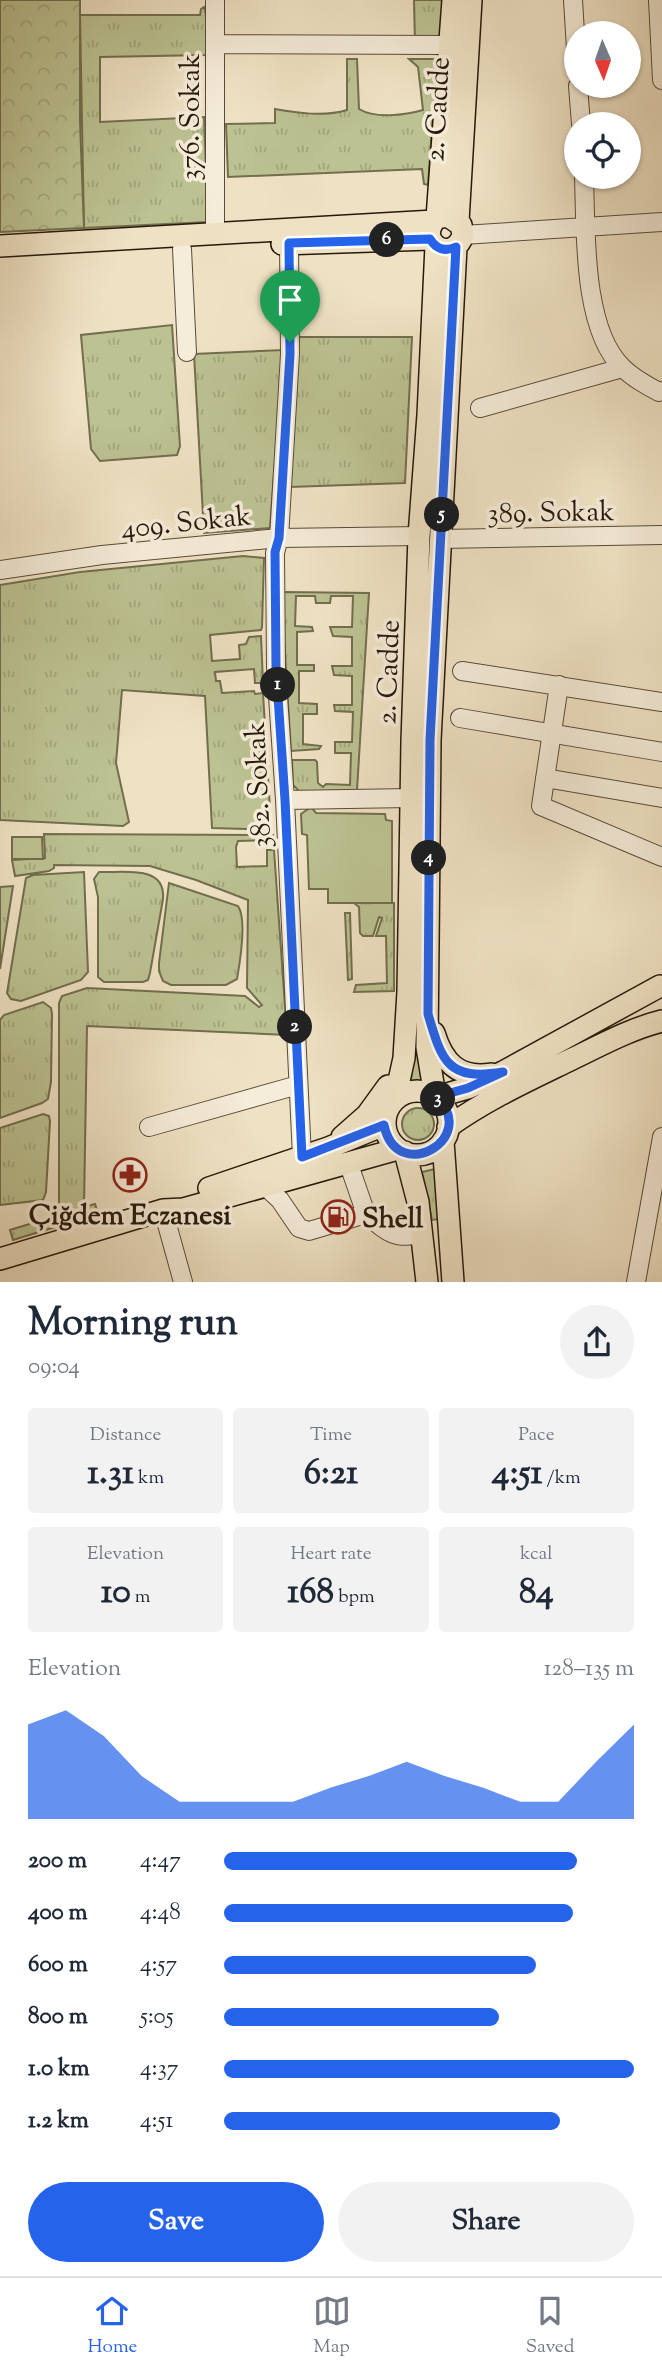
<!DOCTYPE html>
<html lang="en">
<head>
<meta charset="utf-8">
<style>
  :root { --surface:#fff; --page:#f2f2f3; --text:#1f2937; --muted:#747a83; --line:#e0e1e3; --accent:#2563eb }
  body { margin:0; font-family:"Sorts Mill Goudy",serif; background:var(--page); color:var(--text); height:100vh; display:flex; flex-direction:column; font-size:26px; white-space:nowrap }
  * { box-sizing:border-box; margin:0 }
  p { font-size:23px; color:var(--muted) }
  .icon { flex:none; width:38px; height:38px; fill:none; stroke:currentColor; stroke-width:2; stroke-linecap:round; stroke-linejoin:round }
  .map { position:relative; height:1282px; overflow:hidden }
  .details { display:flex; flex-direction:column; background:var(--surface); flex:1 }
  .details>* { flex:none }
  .needle { width:46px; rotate:178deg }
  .controls { position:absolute; left:564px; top:21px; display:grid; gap:14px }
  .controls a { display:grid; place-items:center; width:77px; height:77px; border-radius:50%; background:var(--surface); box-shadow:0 2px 5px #0004; font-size:35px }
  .pin { position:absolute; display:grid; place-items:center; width:60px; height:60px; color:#fff; margin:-72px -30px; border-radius:50% 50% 50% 0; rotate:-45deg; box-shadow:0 0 7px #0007 }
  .pin .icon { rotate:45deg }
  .km { position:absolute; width:35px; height:35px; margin:-18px; border-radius:50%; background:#222; color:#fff; font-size:19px; line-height:35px; text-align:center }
  .round { display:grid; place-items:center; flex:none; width:74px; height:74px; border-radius:37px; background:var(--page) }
  .summary { display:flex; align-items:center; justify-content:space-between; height:119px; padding:0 28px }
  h1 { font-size:38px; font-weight:700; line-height:52px }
  .metrics { display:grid; grid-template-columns:repeat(3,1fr); gap:10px; height:119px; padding:7px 28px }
  .metrics div { display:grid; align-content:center; border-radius:7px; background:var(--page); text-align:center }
  .metrics b { font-size:35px; font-weight:700 }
  .metrics small { font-size:19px; font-weight:400 }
  .metrics p { font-size:19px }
  .chart { height:196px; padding:14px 28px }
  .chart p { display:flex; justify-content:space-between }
  .chart svg { width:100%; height:126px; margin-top:7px; fill:var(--accent); opacity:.7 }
  .action { display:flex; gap:14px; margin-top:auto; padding:14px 28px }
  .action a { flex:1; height:80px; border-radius:42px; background:var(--accent); color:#fff; font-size:28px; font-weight:700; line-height:80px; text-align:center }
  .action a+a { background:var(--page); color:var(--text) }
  ul { padding:0 28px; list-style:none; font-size:23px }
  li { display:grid; grid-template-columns:112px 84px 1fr; align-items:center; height:52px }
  li i { height:18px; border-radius:9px; background:var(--accent) }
  .tabs { display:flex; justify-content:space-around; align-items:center; height:98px; border-top:2px solid var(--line); background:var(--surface); font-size:19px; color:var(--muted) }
  .tabs a { display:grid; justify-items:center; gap:4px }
  .tabs .on { color:var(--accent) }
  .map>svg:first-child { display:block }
  .grass { fill:url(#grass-tufts); stroke:#726e4e; stroke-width:2 }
  .forest { fill:url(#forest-crowns); stroke:#726e4e; stroke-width:2 }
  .park { fill:#bcc292; stroke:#726e4e; stroke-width:2 }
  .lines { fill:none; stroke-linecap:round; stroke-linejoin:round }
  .minor-casing { stroke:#594b39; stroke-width:20 }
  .major-casing { stroke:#27190b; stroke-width:24 }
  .minor { stroke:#f5ecd9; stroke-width:18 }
  .major { stroke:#efe2c4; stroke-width:21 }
  .route-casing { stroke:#fff; stroke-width:14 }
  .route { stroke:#2563eb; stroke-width:9 }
  .labels { text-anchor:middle; stroke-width:7; stroke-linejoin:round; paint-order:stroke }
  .street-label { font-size:28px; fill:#27190b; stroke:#f5ecd9 }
  .poi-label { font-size:28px; font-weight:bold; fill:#27190b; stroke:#f5ecd9 }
</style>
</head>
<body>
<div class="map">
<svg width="662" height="1282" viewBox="0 0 662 1282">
  <defs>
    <pattern id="grass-tufts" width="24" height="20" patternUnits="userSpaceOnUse" patternTransform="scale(1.75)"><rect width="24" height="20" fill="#bcc292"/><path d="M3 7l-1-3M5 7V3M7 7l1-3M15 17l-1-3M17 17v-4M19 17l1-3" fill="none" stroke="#a2a67d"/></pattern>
    <pattern id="forest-crowns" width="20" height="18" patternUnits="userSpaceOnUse" patternTransform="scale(1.75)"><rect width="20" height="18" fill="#bcc292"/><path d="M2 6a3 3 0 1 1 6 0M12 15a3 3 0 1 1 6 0" fill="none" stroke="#a2a67d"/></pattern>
  </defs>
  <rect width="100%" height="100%" fill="#efe2c4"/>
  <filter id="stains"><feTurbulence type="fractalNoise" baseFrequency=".00286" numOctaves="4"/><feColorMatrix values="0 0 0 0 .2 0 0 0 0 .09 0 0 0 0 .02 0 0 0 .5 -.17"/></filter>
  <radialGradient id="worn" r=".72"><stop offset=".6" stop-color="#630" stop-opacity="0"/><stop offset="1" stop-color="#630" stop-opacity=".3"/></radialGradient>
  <path class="grass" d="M414,0H444L442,40L415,43Z
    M204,7C209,19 207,41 207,55L100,57V122L204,117L208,222L84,228L80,15H200L201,9Z
    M347,59H357L359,109C375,119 406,115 423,110L418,67L409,59H437L428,185L424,184L422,169L228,177L226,124L275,123V109C297,113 324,117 347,110Z
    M172,325L180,446L177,455L100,461L91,449L81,335Z
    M299,337H412L405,483L290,487Z
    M283,350L270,528L204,533L194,354Z
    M243,556L264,558L262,627L261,630L210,635L212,661L240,659L239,645L246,644L249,637L261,636L263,683H255L254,669L215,672L216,681H220L222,693L254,691L255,694L263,693L271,826L246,829L212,828L205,696L122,690L116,763L129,822L123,826L0,820V585L80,572Z
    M284,592L369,593L357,790L300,792L293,785L292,760H315L317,762L318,783L323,787L326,784L350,785L351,753H335V742H352L353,712L335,711L334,705H352V676L334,675L332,666H352V637L333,636L330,627H352L353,596H331L330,603H316L315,596H296L295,626L312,627L313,631L297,632V665H314V671H299V703L317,704V714H303V744L321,746L319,749L291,751L283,621Z
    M44,834L273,835V840L238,841L236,847L237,867L267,866V850H274L287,1035L87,1026L84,1207L95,1204L98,1214L13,1240L10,1230L59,1215V1003L62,996L87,988L245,996L259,1007L262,1005L247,988L248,900L196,880L150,866L54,865V868L49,871L15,876L12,860L45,858Z
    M84,872L88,972L81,980L21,1001L11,999L7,993L26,878L33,875Z
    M99,872C123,873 166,864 163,899L150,973L148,980L143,982H104L98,977V897L94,879Z
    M169,883L238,906C247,919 240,962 237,979L226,985H171L163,981L159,971V963Z
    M13,886L0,969V887Z
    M354,903H394V991L354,992L356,985L387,983L386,936H376L382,918L379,917L373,936H363L360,933L359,907Z
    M345,913H350L352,979L348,980Z
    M415,1001L428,1086L409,1087L407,1085Z
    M43,1002L51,1008L52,1014L51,1082L48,1099L42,1103L0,1118V1020L4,1015Z
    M402 1124a16 16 0 1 1 32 0a16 16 0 1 1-32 0Z
    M43,1114L49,1116L50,1121L46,1192L43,1200L0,1205V1128Z
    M435,1169L440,1219L432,1220L422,1172Z"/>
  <path class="forest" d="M0,0H80V122L84,228L0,232Z"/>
  <path class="park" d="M311,807L316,813L385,814L386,820L392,821V903H328V889H309L307,835L302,834L301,814Z
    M12,837H42L43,859H12Z"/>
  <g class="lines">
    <defs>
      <path id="minor" d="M215,0V233
        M573,0L576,49
        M658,0L662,80
        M215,44L449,45
        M578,86L581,124
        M584,177C586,230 582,330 623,368C633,378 646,385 659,392L662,391
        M463,235L662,222
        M289,243L290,354L279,538L275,553L276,667L285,800L302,1157
        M182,249L187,352
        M480,408L622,368
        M441,539L662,535
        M0,570L102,555L279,538L419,536
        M462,671L662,702
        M559,685L541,806L662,857
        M460,718L662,752
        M545,778L662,798
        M285,800L411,798
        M149,1127L298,1085
        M348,1162L366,1214
        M265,1186L280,1200L299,1228L309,1231L366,1214C387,1232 394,1240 422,1234
        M163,1210L183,1282
        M636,1282L662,1137"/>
      <path id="major" d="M437,218L448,216L461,225L463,235C453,266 413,241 437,218L453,0
        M458,221L471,0
        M282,244L430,239
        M0,246L434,221
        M434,1033C443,1063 459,1079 491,1074
        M385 1123a32 32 0 1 1 64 0a32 32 0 1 1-64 0Z
        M435,1096L427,1047L430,740L456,247
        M436,1097L468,1088L503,1072L660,986
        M395,1099L404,1058L408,992L412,742L419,536L428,415L436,246
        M448,1127C487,1099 529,1080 572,1059C601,1045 630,1029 662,1021
        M342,1137L367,1115L388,1086
        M443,1141L453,1282
        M405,1152L418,1202L427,1282
        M209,1188L328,1148L384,1125
        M0,1259L163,1210L183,1209L398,1149"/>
    </defs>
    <use href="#minor" class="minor-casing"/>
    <use href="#major" class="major-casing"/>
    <use href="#minor" class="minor"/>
    <use href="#major" class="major"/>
  </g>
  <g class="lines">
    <defs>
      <path id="route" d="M430,239C436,249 445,252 456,247L430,740L428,1014C442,1062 448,1081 503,1072L468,1088L436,1097C481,1137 397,1187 384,1125L302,1157L285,800L276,667L275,552L279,538L290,354L289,243Z"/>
    </defs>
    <use href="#route" class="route-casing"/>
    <use href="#route" class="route"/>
  </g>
  <defs>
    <symbol id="pharmacy-ring" viewBox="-11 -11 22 22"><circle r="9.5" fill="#f5ecd9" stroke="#8f2418" stroke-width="1.5"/><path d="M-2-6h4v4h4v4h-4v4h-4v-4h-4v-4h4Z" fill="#8f2418"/></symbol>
    <symbol id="fuel-ring" viewBox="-11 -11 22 22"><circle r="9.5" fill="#f5ecd9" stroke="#8f2418" stroke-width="1.5"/><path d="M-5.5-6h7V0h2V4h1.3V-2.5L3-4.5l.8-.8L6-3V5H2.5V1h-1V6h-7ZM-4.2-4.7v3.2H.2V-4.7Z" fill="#8f2418"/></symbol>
  </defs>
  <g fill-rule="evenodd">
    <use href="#pharmacy-ring" x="111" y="1156" width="38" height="38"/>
    <use href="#fuel-ring" x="319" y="1198" width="38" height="38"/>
  </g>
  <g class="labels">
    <g class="street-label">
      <text transform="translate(436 109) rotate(-87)" y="10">2. Cadde</text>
      <text transform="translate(189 117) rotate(-90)" y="10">376. Sokak</text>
      <text transform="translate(551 511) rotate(-1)" y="10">389. Sokak</text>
      <text transform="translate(186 521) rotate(-6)" y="10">409. Sokak</text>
      <text transform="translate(387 672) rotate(-88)" y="10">2. Cadde</text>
      <text transform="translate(257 785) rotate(-93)" y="10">382. Sokak</text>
    </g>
    <g class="poi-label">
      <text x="130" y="1224">Çiğdem Eczanesi</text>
      <text x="362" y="1227" text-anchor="start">Shell</text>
    </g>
  </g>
  <rect width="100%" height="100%" filter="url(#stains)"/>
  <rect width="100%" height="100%" fill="url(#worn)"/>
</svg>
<div class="controls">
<a><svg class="needle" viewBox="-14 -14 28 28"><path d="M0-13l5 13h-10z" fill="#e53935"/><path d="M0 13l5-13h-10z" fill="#747a83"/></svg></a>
<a><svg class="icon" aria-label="locate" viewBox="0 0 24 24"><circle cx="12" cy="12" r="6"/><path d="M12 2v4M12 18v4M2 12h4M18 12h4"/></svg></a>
</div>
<div class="pin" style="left:290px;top:342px;background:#1e9e55"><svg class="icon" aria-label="arrive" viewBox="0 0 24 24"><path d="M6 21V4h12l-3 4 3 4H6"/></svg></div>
<b class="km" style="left:278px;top:685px">1</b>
<b class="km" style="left:295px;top:1027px">2</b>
<b class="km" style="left:438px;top:1099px">3</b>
<b class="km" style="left:429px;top:858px">4</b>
<b class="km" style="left:442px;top:515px">5</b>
<b class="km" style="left:387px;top:240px">6</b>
</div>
<section class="details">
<div class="summary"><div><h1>Morning run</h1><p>09:04</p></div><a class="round"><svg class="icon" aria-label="share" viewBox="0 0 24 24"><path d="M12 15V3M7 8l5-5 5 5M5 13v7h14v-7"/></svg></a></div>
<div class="metrics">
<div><p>Distance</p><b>1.31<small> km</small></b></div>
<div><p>Time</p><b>6:21</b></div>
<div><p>Pace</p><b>4:51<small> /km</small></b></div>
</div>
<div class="metrics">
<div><p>Elevation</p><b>10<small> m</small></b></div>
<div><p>Heart rate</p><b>168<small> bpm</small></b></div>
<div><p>kcal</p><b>84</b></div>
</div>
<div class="chart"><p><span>Elevation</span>128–135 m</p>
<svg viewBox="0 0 160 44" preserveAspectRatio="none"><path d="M0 44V11L10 6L20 15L30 29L40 38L50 38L60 38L70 38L80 33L90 29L100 24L110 29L120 33L130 38L140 38L150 24L160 11V44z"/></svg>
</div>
<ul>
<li><b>200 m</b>4:47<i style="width:86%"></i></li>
<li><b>400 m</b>4:48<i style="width:85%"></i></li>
<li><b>600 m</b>4:57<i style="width:76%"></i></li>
<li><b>800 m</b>5:05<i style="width:67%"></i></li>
<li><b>1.0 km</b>4:37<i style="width:100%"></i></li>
<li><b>1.2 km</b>4:51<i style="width:82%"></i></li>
</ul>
<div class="action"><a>Save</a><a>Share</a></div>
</section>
<nav class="tabs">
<a class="on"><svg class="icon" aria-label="home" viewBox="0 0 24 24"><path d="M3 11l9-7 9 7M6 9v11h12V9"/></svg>Home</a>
<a><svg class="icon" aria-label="map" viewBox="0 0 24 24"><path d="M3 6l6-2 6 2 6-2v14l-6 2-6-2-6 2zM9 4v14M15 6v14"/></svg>Map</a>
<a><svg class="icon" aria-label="saved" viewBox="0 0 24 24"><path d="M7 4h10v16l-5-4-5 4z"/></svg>Saved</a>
</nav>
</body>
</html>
